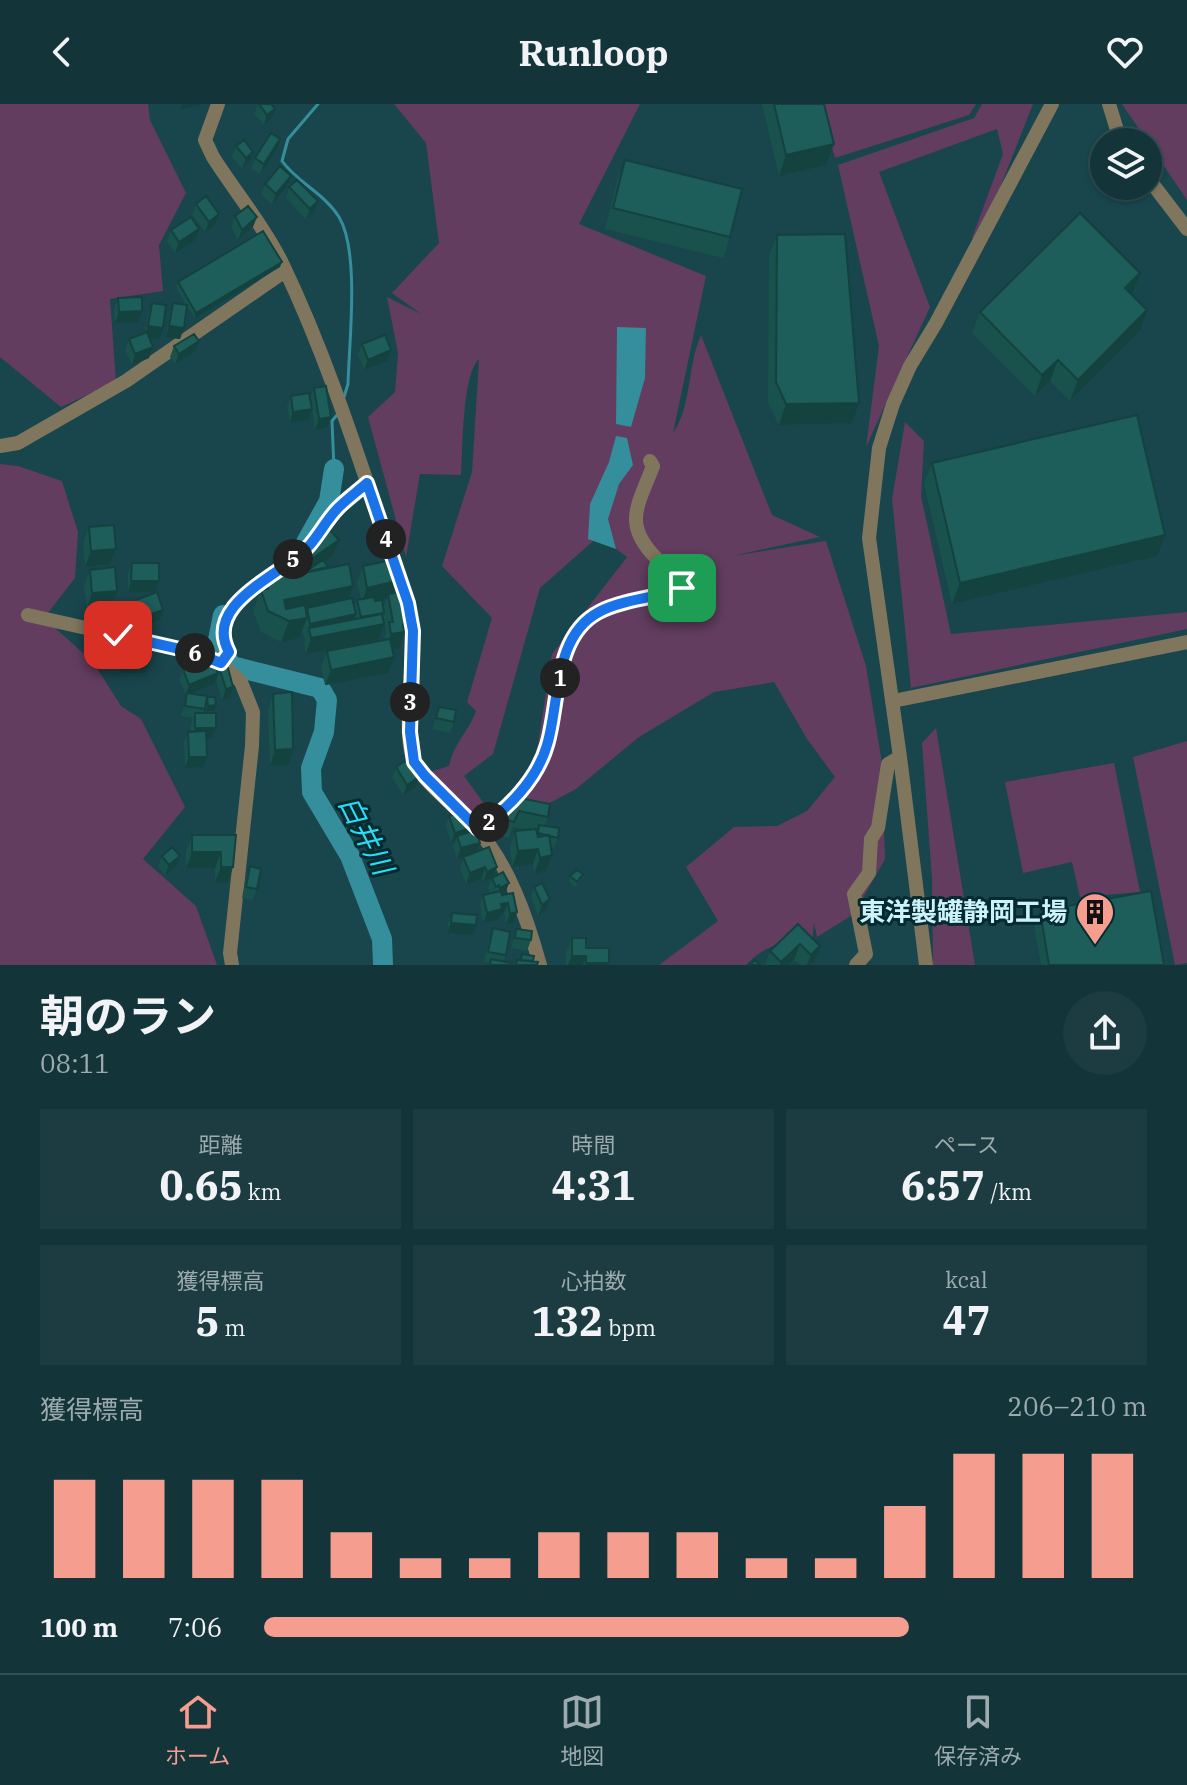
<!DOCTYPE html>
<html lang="ja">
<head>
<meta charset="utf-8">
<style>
  :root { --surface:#133439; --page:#1c3c41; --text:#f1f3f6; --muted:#9daaae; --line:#324f53; --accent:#f59d8f }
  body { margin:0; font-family:"IBM Plex Serif","Noto Sans JP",serif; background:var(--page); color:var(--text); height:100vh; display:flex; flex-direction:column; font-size:30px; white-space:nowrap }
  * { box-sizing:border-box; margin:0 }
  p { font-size:26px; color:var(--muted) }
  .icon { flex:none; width:44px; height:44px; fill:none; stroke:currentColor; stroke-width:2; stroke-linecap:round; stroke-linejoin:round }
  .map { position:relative; height:861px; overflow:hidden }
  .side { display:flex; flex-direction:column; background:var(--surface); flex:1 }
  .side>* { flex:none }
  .buttons { position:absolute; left:1090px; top:24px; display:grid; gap:16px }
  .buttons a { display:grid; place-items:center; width:72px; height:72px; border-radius:50%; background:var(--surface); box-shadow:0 2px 6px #0004,0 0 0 2px var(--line); font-size:40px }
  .pin { position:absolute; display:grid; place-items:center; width:68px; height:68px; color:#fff; margin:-34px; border-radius:16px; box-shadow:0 4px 12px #0006 }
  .km { position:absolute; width:40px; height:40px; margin:-20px; border-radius:50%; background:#222; color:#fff; font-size:22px; line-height:40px; text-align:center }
  .round { display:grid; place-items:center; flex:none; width:84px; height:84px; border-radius:42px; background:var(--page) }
  .headline { display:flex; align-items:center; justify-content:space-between; height:136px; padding:0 40px }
  h1 { font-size:44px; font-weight:700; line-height:60px }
  .stats { display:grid; grid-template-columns:repeat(3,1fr); gap:12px; height:136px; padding:8px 40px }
  .stats div { display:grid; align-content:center; border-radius:0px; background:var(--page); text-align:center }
  .stats b { font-size:40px; font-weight:700 }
  .stats small { font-size:22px; font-weight:400 }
  .stats p { font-size:22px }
  .chart { height:224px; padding:16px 40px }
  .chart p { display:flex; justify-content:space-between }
  .chart svg { width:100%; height:144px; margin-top:8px; stroke:var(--accent); stroke-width:6 }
  ul { padding:0 40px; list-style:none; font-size:26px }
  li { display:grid; grid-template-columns:128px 96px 1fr; align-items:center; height:60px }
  li i { height:20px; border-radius:10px; background:var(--accent) }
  header { display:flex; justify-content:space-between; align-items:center; height:104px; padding:0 40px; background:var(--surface); font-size:36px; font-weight:700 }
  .menu { display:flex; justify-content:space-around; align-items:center; height:112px; border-top:2px solid var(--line); background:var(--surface); font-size:22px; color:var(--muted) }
  .menu a { display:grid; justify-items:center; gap:4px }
  .menu .on { color:var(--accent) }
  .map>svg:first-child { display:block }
  .green { fill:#623d5f }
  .water { fill:#348e9c }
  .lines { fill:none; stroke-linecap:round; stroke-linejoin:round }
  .stream { stroke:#348e9c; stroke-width:3 }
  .river { stroke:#348e9c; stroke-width:20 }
  .minor { stroke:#80765e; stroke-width:14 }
  .wall { fill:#19514d; fill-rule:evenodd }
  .shaded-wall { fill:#14423f }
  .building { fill:#1d5e5a; stroke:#14423f; stroke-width:2 }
  .route-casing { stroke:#fff; stroke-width:16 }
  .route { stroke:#1a73e8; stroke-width:10 }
  .labels { text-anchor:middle; stroke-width:6; stroke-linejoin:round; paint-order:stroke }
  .poi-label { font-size:26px; font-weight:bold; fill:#ccf3f9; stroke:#052a30; text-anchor:end }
  .water-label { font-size:28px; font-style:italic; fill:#28dff7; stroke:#052a30 }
</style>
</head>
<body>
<header><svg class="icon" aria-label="back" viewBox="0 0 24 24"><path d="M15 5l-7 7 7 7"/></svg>Runloop<svg class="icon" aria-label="heart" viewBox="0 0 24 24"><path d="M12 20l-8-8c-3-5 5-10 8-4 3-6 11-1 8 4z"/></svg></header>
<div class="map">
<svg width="1187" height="861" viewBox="0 0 1187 861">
  <rect width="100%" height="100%" fill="#19454c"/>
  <path class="green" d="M0,0H148L150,16L186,89L159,141L163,187L110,195L116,278L61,303L0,253Z
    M394,0H640L579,120L706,172L673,329C692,302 687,262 701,231L772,411L820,433L732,452L826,437L866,562L882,659L885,755L854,810L817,833L814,819L812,838L799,833C778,839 761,845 746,861H659L718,817L686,763L734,723L777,722L807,707L835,673L807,635L774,578L714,588L639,633L576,685L527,711L507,704L536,653L552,550L627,453L599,432L540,484L493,650L464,672L490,708L481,720L430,668L449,662C452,642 469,627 476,607L467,598L492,514L442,462L472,368L479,255C462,270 463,346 461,371L420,370L406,453L368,313L395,288L398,249L387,193L421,210L392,189L439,139L426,39Z
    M820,0H976L969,11L835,54Z
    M982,0H1033L980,134H972L1003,50L997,25L879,68L930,203L866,343L879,242L838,61L974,14Z
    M1122,0H1187V96Z
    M905,318L924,337L921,392L951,530L1187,508V525L911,584L892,395Z
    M0,360L18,362L62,377L78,428L75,474L44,514L93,558L121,602L141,615L185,703L143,755L196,802L217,861H0Z
    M936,624L975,861H933L932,775L922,639Z
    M1187,637V859L1175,861L1133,653Z
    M1114,659L1140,788L1080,793L1072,758L1023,769L1005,678Z"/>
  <path class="water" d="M617,223L646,224L645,274L631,323L616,320Z
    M616,332L627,334L633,361L619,380L608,415L616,445L588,435L590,400L609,358Z"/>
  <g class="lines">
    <path class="stream" d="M318,0L288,35L282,57C297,78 325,90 339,113C360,148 349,238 348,280L344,293
      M334,365L332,317L337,311"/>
    <path class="river" d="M298,447L304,442L329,397L334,365
      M223,511L217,541L232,562L320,584L327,596L324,628L311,664L312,688L350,752L382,835L383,861"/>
    <path class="minor" d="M218,0L205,36L213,53C236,89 265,124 283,161C335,270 368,385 408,499C409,509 412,519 413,529C414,560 402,631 414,657C426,683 457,702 476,724C509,761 527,814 540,861
      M1109,0L1117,26L1124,38
      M1148,74L1187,125
      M0,342L18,339L126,277L285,167
      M28,511L193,548L221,559L241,578L253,608L252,642L230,849L232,861
      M221,559L229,548C202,499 283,471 308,443C319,431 327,415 339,403C347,395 358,387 367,379
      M893,597L1187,538
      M478,725C507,706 537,676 547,641C560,598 553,532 599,508C619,497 654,493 677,487L682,484C677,472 666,464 657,455C622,420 638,402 653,362L650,357
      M856,861L866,850L854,790L869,769L871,735L878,724L888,660L900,653
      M926,861L900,653L869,434L879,344L893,300L910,262L936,219L1052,0"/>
  </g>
  <path class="wall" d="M258,0H271L275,5L271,15L264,21L254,10Z
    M762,0H824L826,61L779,72Z
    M280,35L277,45L260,70L251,65L255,54Z
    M236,42L253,48L249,58L242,65L232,53Z
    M625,56L730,133L723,154L605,125L617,77Z
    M291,72L287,82L272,100L261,91L265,80Z
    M289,83L318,97L314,108L306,116L286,94Z
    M196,100L215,121L205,128L192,111Z
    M235,112L253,123L238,136L231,123Z
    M199,125L195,136L175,149L167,137L171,126Z
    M777,131L859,299L852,319L779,321L768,299L769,151Z
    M280,163L195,214L187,202L180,235L166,233L169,210L173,199L186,201L176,183L178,178Z
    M1132,190L1140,227L1070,297L1050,277L1035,292L972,229L980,208Z
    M118,194L138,218L115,219L114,204Z
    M152,199L159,235L149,233V254L132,261L125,246L129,235L145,229L148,209Z
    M362,240L391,246L387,257L364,266L358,251Z
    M174,242L195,247L175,260L170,253Z
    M314,284L327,324L315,326L312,305L308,316L290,319L287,303L291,292L310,295Z
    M932,359L1157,452L952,500L924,380Z
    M89,423L116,445L110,460L85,463L83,439Z
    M292,451H333L324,458L354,504L357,496L361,495L357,478L363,462L396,489L408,519L399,544L392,545L388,569L325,581L321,563L327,547L384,536L386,528L383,512L378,536L306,550L304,540L305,536L302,526L299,534L281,538L261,528L253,507L261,486H262L266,475L280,473L282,465L287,464ZM387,494L383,503L375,497Z
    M132,459L155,488H128V469Z
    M90,466L117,487L112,503L87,505L84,482Z
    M131,498L163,506L160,516L134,525L127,508Z
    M122,540L149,559L145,569H118V551Z
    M183,565L214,580L191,589L207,592L216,601L214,607H206V601L203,609L212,635H206L203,663L185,664L184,638L188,628H191V620L193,614L181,612L187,591H186L179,576Z
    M220,566L233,583L230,594L222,596L216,577Z
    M273,590L288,661L270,662L268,606Z
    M439,603L454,618L450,629L432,625Z
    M396,663L419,673L416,683L403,691L392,674Z
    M520,694L548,713L545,722L558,734L554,744L551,743L546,767L534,770L533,760L512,763L510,743L515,727L528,726L513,723L509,734L499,731L510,697L518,698Z
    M449,712L461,718L469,728L476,749L497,763L494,772L517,808L513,819L506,820L504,809L501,810L498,816L483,819L480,801L483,791L490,789L488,784L491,775L483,778L482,774L466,780L460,764L463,753L470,751L457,755L453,743L455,738L451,739L446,722Z
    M192,731H236L233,763L227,779L215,778V764H186V747Z
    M162,752L176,763L165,771L158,763Z
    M250,762L257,785L253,796L242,794L246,773Z
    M570,772L582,775L575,783L569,777Z
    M534,783L550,795L546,806L538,812L531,793Z
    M1040,807L1164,861H1041L1034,823Z
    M452,809L472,831L447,829L448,819Z
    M798,820L820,842L814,858L811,861H800L794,856L789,861H765L770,847Z
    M493,824L506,851L503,857L512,861H489L490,859L484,858L489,835Z
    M516,825L531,836L527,847L511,844Z
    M572,834L586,844L608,861H566V849Z"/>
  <path class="shaded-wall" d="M183,0H200V1L181,5Z
    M275,5L271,15L264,21L267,11Z
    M280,35L277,45L260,70L264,60Z
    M834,40L826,61L779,72L786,51Z
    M253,48L249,58L242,65L246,54Z
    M291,72L287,82L272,100L276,90Z
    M318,97L314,108L306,116L310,105Z
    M219,110L215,121L205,128L209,118Z
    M257,113L253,123L238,136L242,126Z
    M199,125L195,136L175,149L179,138Z
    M282,158L280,163L195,214L196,209Z
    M1140,169L1132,190L1117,205L1125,184Z
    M1147,206L1140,227L1070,297L1078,276Z
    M142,207L138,218L115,219L119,208Z
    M148,222L163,224L159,235L145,233Z
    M169,222L184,224L180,235L166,233Z
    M199,237L195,247L175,260L179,250Z
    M153,243L149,254L132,261L135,250Z
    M391,246L387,257L364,266L368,256Z
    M1058,256L1050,277L1035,292L1042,271Z
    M859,299L852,319L779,321L786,300Z
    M312,305L308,316L290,319L293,308Z
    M331,313L327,324L315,326L319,315Z
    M1165,431L1157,452L952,500L960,479Z
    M339,436L333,451L301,474V462Z
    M116,445L110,460L85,463L91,447Z
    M401,476L395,492L388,490L387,494L361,500L367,484Z
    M131,477H159L155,488H128Z
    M353,482L346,503L307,504L304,511L285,515L284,496Z
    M117,487L112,503L87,505L92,489Z
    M163,506L160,516L134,525L137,515Z
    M356,510L350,526L384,520L378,536L306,550L311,534L309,524L305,536L310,520Z
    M307,514L299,534L281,538L289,517Z
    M408,519L399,544L386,546L391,530L403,520Z
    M394,553L388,569L325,581L331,566Z
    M122,558L149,559L145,569H118Z
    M218,569L214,580L186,591L189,581Z
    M233,583L230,594L222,596L226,585Z
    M216,601L214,607H206L208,602Z
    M195,624H216L212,635H191Z
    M293,645L288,661L270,662L275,646Z
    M189,653H207L203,663L185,664Z
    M419,673L416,683L403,691L407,681Z
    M471,724L467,734L457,732L455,738L451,739L455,729Z
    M480,739L476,749L457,755L461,744Z
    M538,745L533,760L512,763L518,747Z
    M192,748H221L215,764H186Z
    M552,751L546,767L534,770L540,754Z
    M180,752L176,763L165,771L169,761Z
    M221,763H233L227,779L215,778Z
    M485,763L482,774L466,780L470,769Z
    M497,763L493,774L483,778L487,768Z
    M509,779L505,790L496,795L500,784Z
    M550,795L546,806L538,812L542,801Z
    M508,799L504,809L501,810L498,816L483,819L487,809L501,800Z
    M517,808L513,819L506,820L510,810Z
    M451,819L476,821L472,831L447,829Z
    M800,840L794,856L789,861H780L781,858Z
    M820,842L814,858L811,861H807L811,851Z
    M572,852H586L583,861H568Z
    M586,859H609L608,861H585Z"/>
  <path class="building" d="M259,0H271L275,5L267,11Z
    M774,0H824L834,40L786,51Z
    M271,29L280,35L264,60L255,54Z
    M244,36L253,48L246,54L236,42Z
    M625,56L742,85L730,133L613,104Z
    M280,62L291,72L276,90L265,80Z
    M297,76L318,97L310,105L289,83Z
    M206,92L219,110L209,118L196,100Z
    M248,102L257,113L242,126L235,112Z
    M1080,109L1140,169L1125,184L1147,206L1078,276L1058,256L1042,271L980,208Z
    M191,113L199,125L179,138L171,126Z
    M263,127L282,158L196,209L178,178Z
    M845,130L859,299L786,300L776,278L777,131Z
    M142,193V207L119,208L118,194Z
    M152,199L166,201L163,224L148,222Z
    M173,199L187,201L184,224L169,222Z
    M147,228L153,243L135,250L129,235Z
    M194,230L199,237L179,250L174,242Z
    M385,231L391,246L368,256L362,240Z
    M326,282L331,313L319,315L314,284Z
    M309,289L312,305L293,308L291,292Z
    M1137,311L1165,431L960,479L932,359Z
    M114,421L116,445L91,447L89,423Z
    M327,423L339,436L301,462L292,451Z
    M396,455L401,476L367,484L363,462Z
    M323,456L328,463L305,468Z
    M132,459H159V477H131Z
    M349,460L353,482L284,496L286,505L305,501L307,514L289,517L268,507L261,486L268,485L266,475L284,472L282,465L301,461L303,469Z
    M115,463L117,487L92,489L90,466Z
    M157,488L163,506L137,515L131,498Z
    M402,488L408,519L403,520L404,528L391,530L389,518H393L388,490Z
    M374,493L375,497L382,496L384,509L361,513L357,496Z
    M352,494L356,510L310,520L307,504Z
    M382,510L384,520L311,534L309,524Z
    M390,535L394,553L331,566L327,547Z
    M122,540H149V559L122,558Z
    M211,553L218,569L189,581L183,565Z
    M228,564L233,583L226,585L220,566Z
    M292,588L293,645L275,646L273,590Z
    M187,589L207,592L205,605L185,602Z
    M207,593H215L216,601L208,602Z
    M439,603L456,606L454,618L436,614Z
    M195,609H216V624H195Z
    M206,627L207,653H189L188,628Z
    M408,655L419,673L407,681L396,663Z
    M520,694L550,700L548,713L519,707L514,718L505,715L510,697L520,698Z
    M458,709L461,718L468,715L471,724L455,729L449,712Z
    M539,721L559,724L558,734L538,729Z
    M536,725L538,733L549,731L552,751L540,754L538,745L518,747L515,727Z
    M476,726L480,739L461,744L457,732Z
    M192,731H236L233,763H221V748H192Z
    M172,743L180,752L169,761L162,752Z
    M489,743L497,763L487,768L485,763L470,769L463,753Z
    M250,762L261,765L257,785L246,783Z
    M577,766L583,770L577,778L570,772Z
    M503,768L509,779L500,784L499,781L496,783L492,774Z
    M542,779L550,795L542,801L534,783Z
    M501,787L502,791L513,789L517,808L510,810L508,799L501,800L502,805L487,809L483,791Z
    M1151,787L1164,861H1049L1040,807Z
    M452,809L477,811L476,821L451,819Z
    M798,820L820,842L811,851L800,840L781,858L770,847Z
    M493,824L510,828L506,851L488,848Z
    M516,825L532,827L531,836L515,834Z
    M572,834H586V844H609V859H586V852H572Z
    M522,850L534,852L533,857L521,856Z
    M491,855L512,859V861H490Z
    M517,856L538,858L537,861H516Z
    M755,856L760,861H750Z"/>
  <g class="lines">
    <defs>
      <path id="route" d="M118,531L193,548L221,559L229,548C202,499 283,471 308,443C319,431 327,415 338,404C347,395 358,387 367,379L408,499L413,527L410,628L414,658L425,672L478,725C507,706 537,676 547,641C560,598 553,532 599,508C619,497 654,493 677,487L682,484"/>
    </defs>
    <use href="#route" class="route-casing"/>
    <use href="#route" class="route"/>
  </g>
  <defs>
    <symbol id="building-pin" viewBox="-11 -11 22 30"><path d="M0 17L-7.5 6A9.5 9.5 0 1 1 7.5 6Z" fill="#f59d8f" stroke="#052a30"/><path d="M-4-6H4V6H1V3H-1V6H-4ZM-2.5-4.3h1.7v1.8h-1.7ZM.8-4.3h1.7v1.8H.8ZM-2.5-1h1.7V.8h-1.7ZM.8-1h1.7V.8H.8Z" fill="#111"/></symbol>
  </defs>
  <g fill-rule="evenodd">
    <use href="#building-pin" x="1073" y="786" width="44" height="60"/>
  </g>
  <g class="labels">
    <g class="poi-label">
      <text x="1067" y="817">東洋製罐静岡工場</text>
    </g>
    <g class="water-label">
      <text transform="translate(366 731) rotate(63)" y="10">白井川</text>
    </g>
  </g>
</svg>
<div class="buttons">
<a><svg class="icon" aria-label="layers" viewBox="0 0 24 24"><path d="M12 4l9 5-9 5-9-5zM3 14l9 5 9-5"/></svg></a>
</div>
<div class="pin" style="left:682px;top:484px;background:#1e9e55"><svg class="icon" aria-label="arrive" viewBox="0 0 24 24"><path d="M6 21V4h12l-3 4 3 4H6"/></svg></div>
<div class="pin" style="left:118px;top:531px;background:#d93025"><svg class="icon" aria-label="check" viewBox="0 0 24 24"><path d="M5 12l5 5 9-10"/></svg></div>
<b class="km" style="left:560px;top:574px">1</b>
<b class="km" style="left:489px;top:718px">2</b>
<b class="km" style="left:410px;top:598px">3</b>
<b class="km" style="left:386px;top:435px">4</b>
<b class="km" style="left:293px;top:455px">5</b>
<b class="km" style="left:195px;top:549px">6</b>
</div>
<section class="side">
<div class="headline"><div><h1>朝のラン</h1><p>08:11</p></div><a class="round"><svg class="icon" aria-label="share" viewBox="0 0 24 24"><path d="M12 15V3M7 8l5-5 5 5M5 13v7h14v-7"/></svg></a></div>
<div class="stats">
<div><p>距離</p><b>0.65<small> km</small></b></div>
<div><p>時間</p><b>4:31</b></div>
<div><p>ペース</p><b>6:57<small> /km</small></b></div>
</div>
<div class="stats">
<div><p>獲得標高</p><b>5<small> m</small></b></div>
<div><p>心拍数</p><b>132<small> bpm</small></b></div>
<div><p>kcal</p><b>47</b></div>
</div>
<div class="chart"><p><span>獲得標高</span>206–210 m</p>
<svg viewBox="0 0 160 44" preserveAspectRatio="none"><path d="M5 44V14M15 44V14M25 44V14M35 44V14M45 44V30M55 44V38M65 44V38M75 44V30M85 44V30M95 44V30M105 44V38M115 44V38M125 44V22M135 44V6M145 44V6M155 44V6"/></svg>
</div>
<ul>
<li><b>100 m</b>7:06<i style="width:73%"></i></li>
</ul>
</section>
<nav class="menu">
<a class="on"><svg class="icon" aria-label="home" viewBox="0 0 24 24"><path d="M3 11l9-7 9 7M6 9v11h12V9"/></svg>ホーム</a>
<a><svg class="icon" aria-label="map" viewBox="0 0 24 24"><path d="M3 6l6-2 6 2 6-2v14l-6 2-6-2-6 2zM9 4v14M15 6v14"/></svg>地図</a>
<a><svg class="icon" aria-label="saved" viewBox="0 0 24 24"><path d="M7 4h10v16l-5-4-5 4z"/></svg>保存済み</a>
</nav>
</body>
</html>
